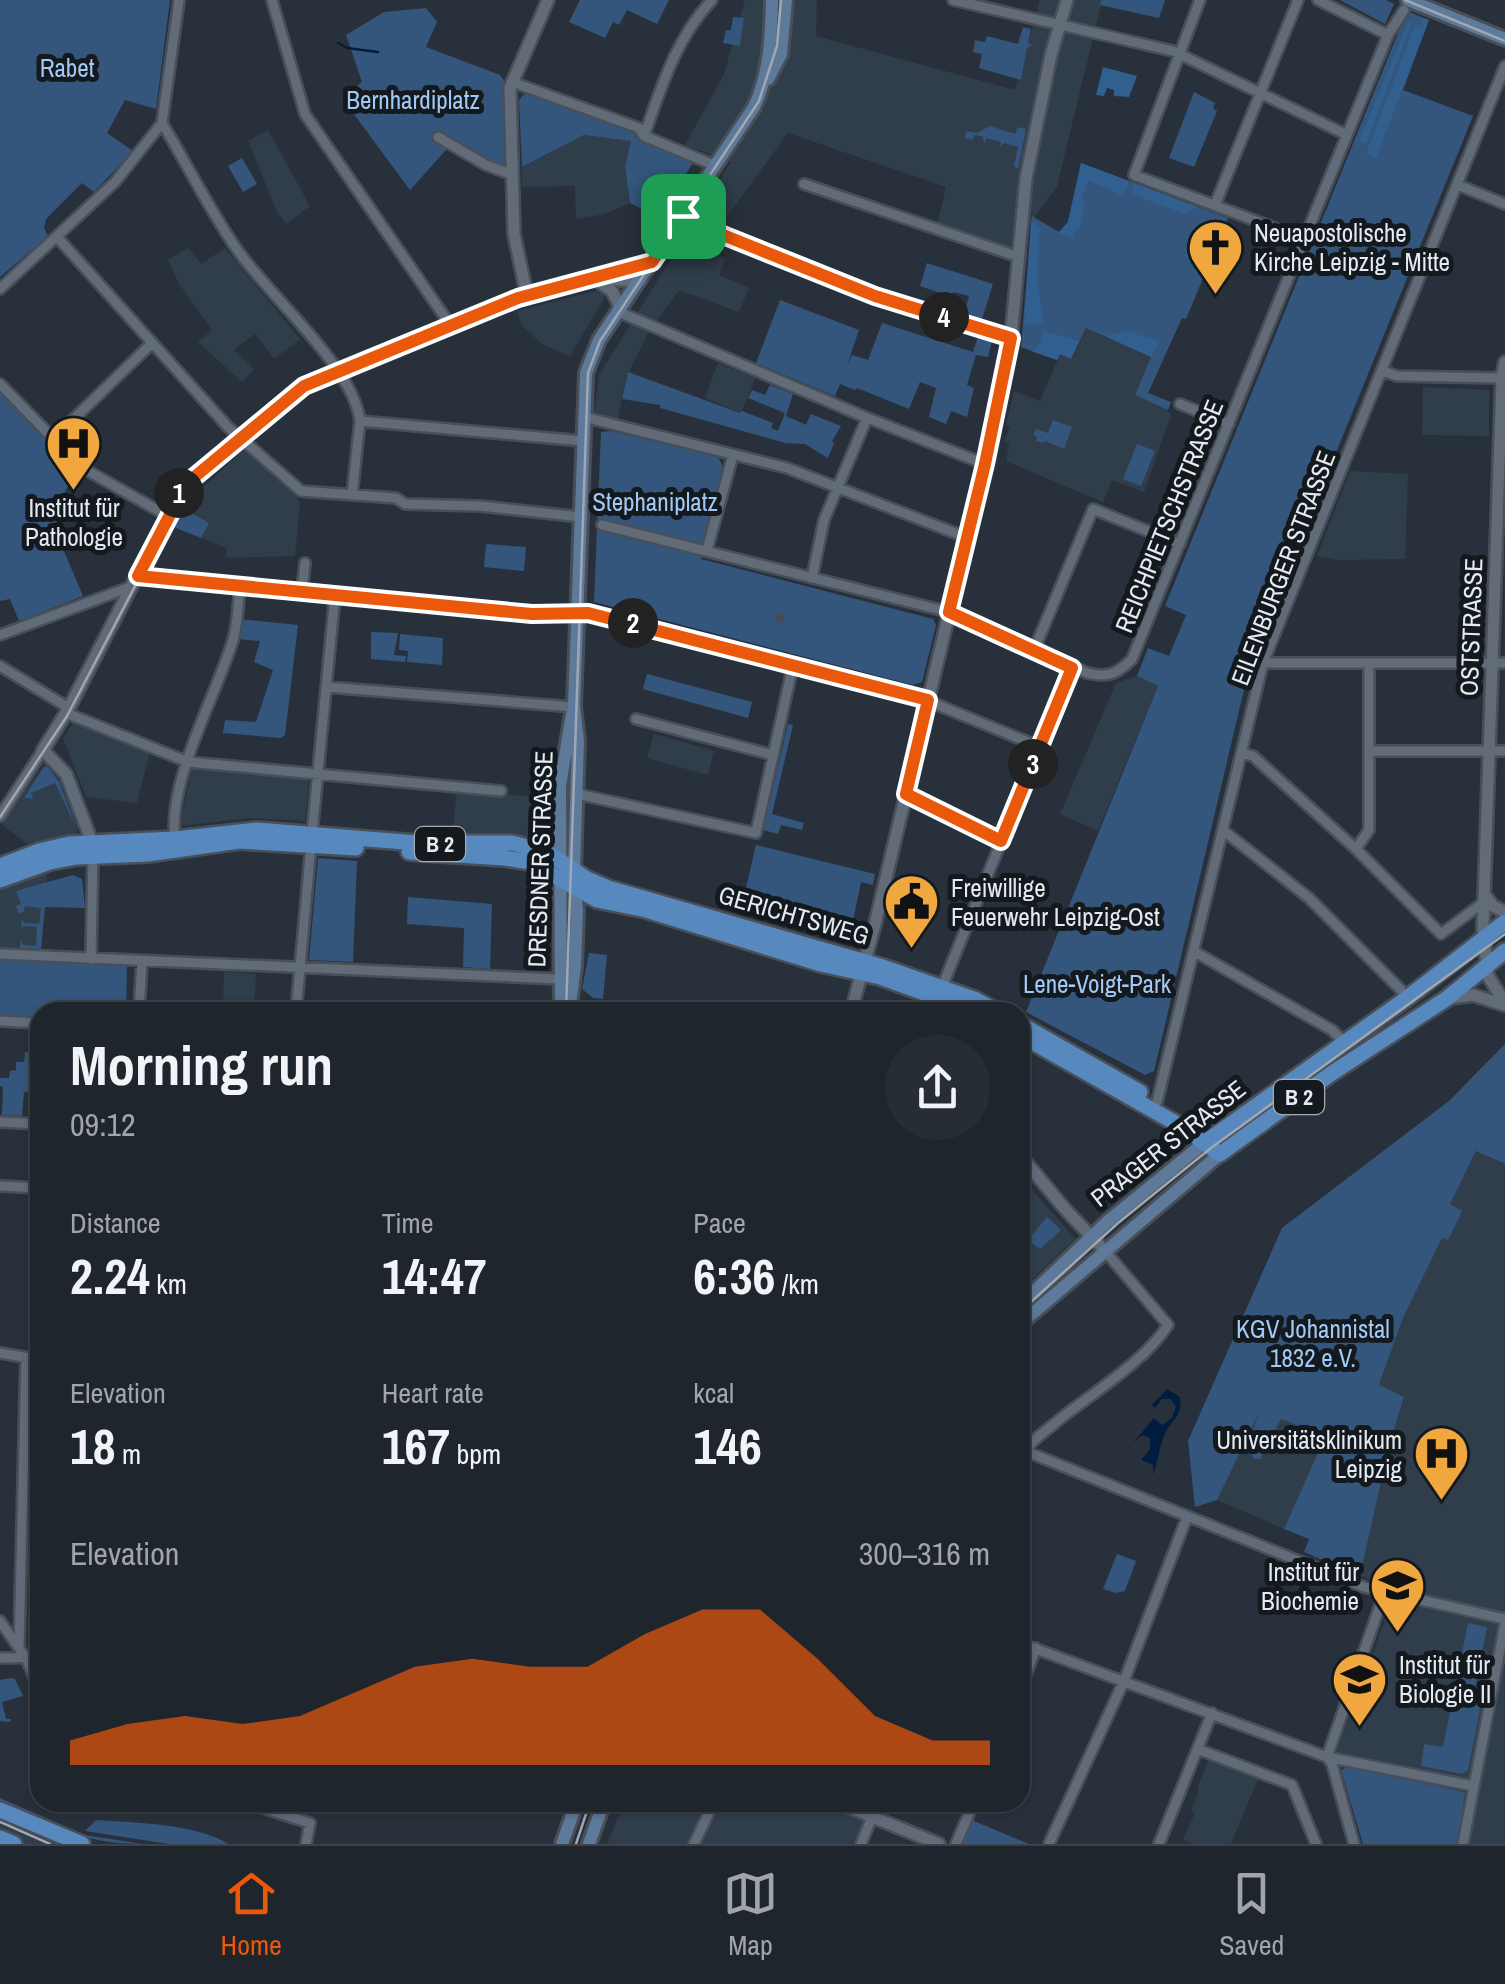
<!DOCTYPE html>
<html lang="en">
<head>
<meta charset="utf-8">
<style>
  :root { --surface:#1e252c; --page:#262d34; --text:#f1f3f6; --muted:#a1a5a9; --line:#3c4248; --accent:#ea580c }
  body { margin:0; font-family:"Archivo Narrow",sans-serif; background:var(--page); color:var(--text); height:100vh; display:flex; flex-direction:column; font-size:38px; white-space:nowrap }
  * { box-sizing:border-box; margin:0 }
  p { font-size:32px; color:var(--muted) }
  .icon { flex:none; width:55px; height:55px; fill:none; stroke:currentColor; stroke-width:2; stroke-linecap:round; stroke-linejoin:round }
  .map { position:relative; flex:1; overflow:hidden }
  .drawer { position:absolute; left:30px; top:1002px; width:1000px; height:810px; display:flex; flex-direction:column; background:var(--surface); border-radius:30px; box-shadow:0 2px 8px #0004,0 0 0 2px var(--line) }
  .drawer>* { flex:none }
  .pin { position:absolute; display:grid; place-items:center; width:85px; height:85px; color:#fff; margin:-42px; border-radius:20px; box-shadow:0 5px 15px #0006 }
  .km { position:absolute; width:50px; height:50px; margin:-25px; border-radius:50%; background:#222; color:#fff; font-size:28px; line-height:50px; text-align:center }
  .round { display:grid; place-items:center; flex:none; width:105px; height:105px; border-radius:52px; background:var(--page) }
  .summary { display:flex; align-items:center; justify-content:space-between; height:170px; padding:0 40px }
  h1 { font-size:55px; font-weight:700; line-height:75px }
  .figures { display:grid; grid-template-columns:repeat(3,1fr); gap:15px; height:170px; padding:10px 40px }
  .figures div { display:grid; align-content:center }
  .figures b { font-size:50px; font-weight:700 }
  .figures small { font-size:28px; font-weight:400 }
  .figures p { font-size:28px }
  .chart { height:280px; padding:20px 40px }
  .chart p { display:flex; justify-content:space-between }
  .chart svg { width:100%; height:180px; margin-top:10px; fill:var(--accent); opacity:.7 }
  .tabs { display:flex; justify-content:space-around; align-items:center; height:140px; border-top:2px solid var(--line); background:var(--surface); font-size:28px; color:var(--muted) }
  .tabs a { display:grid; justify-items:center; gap:5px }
  .tabs .selected { color:var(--accent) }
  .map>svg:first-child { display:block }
  .built { fill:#303d4b }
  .green { fill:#34567d }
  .forest { fill:#315f90 }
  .water { fill:#001c3e }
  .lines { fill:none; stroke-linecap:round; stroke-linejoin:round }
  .stream { stroke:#001c3e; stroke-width:2.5 }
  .minor-tunnel { stroke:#444d56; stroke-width:9; stroke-dasharray:9 4.5; stroke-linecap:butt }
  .minor-casing { stroke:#484f58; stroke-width:14 }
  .tertiary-casing { stroke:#484f58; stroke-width:16 }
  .secondary-casing { stroke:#484f58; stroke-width:18 }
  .primary-casing { stroke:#484f58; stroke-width:20 }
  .minor { stroke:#626c78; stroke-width:9 }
  .tertiary { stroke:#626c78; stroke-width:11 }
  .secondary { stroke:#5d7a9b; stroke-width:12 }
  .primary { stroke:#5788be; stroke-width:15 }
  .tram { stroke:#a0a7b0; stroke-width:2.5 }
  .route-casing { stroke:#fff; stroke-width:20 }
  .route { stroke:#ea580c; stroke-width:12 }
  .labels { text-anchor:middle; stroke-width:10; stroke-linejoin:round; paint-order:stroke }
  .shield { fill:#14191d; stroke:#a6abb1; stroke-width:2.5 }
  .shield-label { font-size:22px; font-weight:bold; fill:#e4eaf1 }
  .park-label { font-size:25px; fill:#a2c8f5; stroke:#14191d }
  .poi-label { font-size:25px; fill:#e4eaf1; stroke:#14191d; text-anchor:start }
  .street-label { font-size:25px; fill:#e4eaf1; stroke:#14191d }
</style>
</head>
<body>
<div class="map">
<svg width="1505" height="1844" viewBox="0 0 1505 1844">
  <rect width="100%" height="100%" fill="#28313b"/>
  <path class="built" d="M745,0H817L816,36L1015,90L1040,0H1102L1057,187L1009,250L937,226L946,187L788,133L703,249L725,259L719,275L749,288L739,312L679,290L649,332L627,375L616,426L594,414L599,375L731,162L685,145L724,74Z
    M268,130L310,206L286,224L277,212L248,141Z
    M584,135L631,141L625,166L630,203L605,214L576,219L575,186L522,187V167Z
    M188,248L201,264L225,248L300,339L274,359L255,334L234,350L254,369L242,382L198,342L212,330L179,284L168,260Z
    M599,290L605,297L570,356L542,344L522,326L517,311Z
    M1086,328L1151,357L1135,395L1166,408L1171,415L1144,492L1112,480L1103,502L1006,461L1009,444L1004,442L1010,427L1006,425L1014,391L1040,401L1060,354L1072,359Z
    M718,363L755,378L741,413L705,398Z
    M1423,387L1489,390V436L1422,435Z
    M245,448L297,497L300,503L295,556L225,558L227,548L174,527L190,500Z
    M1350,471L1408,474L1405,559L1338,560L1317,556Z
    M1137,676L1158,686L1098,831L1060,814L1116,683Z
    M73,723L150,752L137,803L86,797L63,738Z
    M654,734L714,751L708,775L647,758Z
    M46,762L63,785L79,827L76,833L30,846L1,824Z
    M192,768L309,779L305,821L248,818L182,826L180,823Z
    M457,790L550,798L554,804L552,840L540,844L452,839Z
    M47,871L41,952L0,950V886Z
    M224,972L256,974L254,1012H223Z
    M1476,1151L1505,1164V1844H1461L1470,1779L1336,1752L1396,1590L1360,1576L1389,1446L1404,1398L1379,1386L1403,1318L1442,1237L1462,1212L1449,1205Z
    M1020,1176L1075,1239L1031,1280L1020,1273Z
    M1260,1410L1325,1438L1284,1529L1217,1500Z
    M1209,1759L1258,1779L1231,1844H1192L1183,1840L1195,1813L1191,1810L1199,1791L1197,1789Z
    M624,1803H824L858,1816L863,1821L854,1844H607Z
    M0,1821L40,1838L43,1835L63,1844H23L0,1834Z"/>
  <path class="green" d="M0,0H170L156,109L125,100L107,133L133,151L94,192L82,183L46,219L44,228L48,236L0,277Z
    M580,0H669L657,24L627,10L619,25L613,22L605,38L569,22Z
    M1101,0H1165L1159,18L1100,5Z
    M1340,0H1386L1394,4L1385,24Z
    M426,8L437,22L426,47L500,75L505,82L510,172L464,150L454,141L410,190L342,98L362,82L346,35L384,12Z
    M1407,11L1429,20L1403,90L1473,116L1250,664L1154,1071L1145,1075L1026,1012L1158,686L1137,676L1148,648L1169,656L1186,615L1165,606Z
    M733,17L744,18L740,46L723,43L726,30H731Z
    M1023,27L1031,29L1028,43L1032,45L1027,48L1021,80L979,68L982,54L973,52L975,40L985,42L987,36L1018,44Z
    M526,92L634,131L648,144L694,161L659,218L630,203L625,166L631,141L584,135L522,167L519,100Z
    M1194,92L1215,103L1213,108L1217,111L1194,167L1169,158Z
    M990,126L1015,134L1018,127L1026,129L1018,169L1014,166L1018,147L1004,143L1000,148L1001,142L986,138L984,144L983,137L975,135L972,140L965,138L966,131L977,133Z
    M242,158L257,184L243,192L228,166Z
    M1081,163L1228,218L1186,319L1182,318L1148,393L1171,402L1168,410L1135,395L1151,357L1086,328L1071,359L1060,354L1057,360L1021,347L1032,216L1059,232L1068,222Z
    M927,263L993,284L982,319L964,314L969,296L953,292L949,307L958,312L940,307L943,294L920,286Z
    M780,300L859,330L847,365L852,355L868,360L882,323L973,352L978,337L992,341L988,357L976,355L967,385L974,388L967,417L951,411L946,424L929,417L936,388L920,382L909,409L857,388L855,390L840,384L835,396L756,363Z
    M628,372L740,413L742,411L773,423L771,428L778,431L785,413L748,398L752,390L765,395L770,385L793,394L786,416L806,425L811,414L841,426L832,441L834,443L828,458L826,457L805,444L785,443L660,408V405L622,399Z
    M0,392L77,469L55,511L63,549L83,596L19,621L10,599L0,601Z
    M1053,420L1072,427L1064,449L1045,441L1043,443L1036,441L1037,437L1033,435L1036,429L1048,433Z
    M610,431L718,457L724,469L701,559L933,619L936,625L922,682L913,685L594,602L601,432Z
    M1137,444L1155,451L1141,486L1123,479Z
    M185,509L209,523L201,538L174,527Z
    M486,544L526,547L524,571L484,567Z
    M240,619L298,625L285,735L281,738L223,733L225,720L256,722L273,670L254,662L260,641L238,639Z
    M371,632L398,633L394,655L406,656L405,662L371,659Z
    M400,634L443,638L442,665L407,662L408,651L399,650Z
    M647,674L752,702L748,718L643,689Z
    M788,724L793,725L772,814L804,823L802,830L781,825L778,834L763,830Z
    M44,767H48L59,782L76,827L55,783L31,793L33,799L24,798Z
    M756,845L875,874L873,885L861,882L851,931L859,934L857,945L740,913Z
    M318,858L357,861L353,962L309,960Z
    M73,875L82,879L85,908L45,907L41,949L20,948L21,938L23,945L36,946L37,927L24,926L21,930L22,918L24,923L39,924L41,908L25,906L24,912L19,914L16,906L21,904L16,891Z
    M408,897L492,904L490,969L463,967L464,928L407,924Z
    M589,953L607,955L603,999L593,998L582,989Z
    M0,960L127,965L126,1012H40V1020L0,1018Z
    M1505,1044V1164L1476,1151L1450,1204L1462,1211L1448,1240L1442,1238L1403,1318L1379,1385L1404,1397L1389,1446L1360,1576L1304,1552L1309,1539L1284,1529L1325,1437L1281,1419L1260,1459H1253L1249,1441L1260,1411L1217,1500L1195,1507L1188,1441L1282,1228L1449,1101Z
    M25,1052L40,1053V1091L24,1092L22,1116L2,1115L3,1087L0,1086V1078H9L10,1071L16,1070V1062H24Z
    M1047,1217L1061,1230L1040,1249L1028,1240Z
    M1117,1554L1136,1561L1125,1591L1116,1593L1103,1589Z
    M1468,1623L1487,1627L1473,1698L1482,1700L1468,1770L1462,1774L1421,1766L1424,1744L1443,1747Z
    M11,1678L15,1679L23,1696L2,1702L6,1719H11L10,1722L0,1721V1680Z
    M1347,1767L1465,1792L1458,1844H1363L1341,1770Z
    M0,1798L85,1835L143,1844C81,1844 55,1826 0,1801Z
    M967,1818L1029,1844H956Z
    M96,1820C138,1823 192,1823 229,1844H169L85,1831Z"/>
  <path class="forest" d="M1423,18L1429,20L1376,158L1366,154L1415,24L1420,26Z
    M1408,22L1412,23L1366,144L1359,141Z
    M1103,67L1137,76L1129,97L1114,96V90L1107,88L1104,96L1096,95Z
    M1081,163L1129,181L1123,196L1088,180L1081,200L1085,203L1079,229H1075L1072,238L1058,233L1068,222Z
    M1134,183L1197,207L1185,214L1132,194Z
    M1218,218L1227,220L1209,267L1184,256L1205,225Z
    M1031,221L1040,227L1037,276L1043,323L1024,325Z
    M1043,331L1079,341L1071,359L1060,354L1057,360L1031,351L1041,342Z
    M1127,331L1159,341L1151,357L1105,336Z"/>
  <path class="water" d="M1167,1389L1180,1397C1183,1416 1172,1419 1165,1434C1159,1446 1158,1462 1153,1475V1465L1141,1460L1150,1449V1438L1142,1435L1133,1443L1154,1418L1162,1425L1172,1418L1176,1407L1171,1399H1162L1155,1408L1152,1405Z"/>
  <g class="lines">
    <path class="stream" d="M338,43L347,48L378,52"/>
    <path class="minor-tunnel" d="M776,617L788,620"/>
    <defs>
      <path id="minor" d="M272,0L305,114L451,326
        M953,0L1173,51L1347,135
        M1200,0L1134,175L1304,239
        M1318,0L1388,35
        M512,82L639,128L644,136L716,166
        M162,123C187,164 209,209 236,248C268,295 354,367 360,421L352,495
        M644,136C661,88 676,38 712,0
        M438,137L486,165L513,175
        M804,184L1016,256
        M1458,185L1505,204
        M1215,205L1298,0
        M683,216L698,225L875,297L1011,338
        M58,238L228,427L301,491L396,498L405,504L480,506L581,517
        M0,289L115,182L162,123L179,0
        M619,312L865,417L985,464
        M1383,371L1397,376L1502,378
        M0,384L81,467L168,516
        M1180,404L1229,424
        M584,417L787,468L968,538
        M360,421L583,441
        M54,438L152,343
        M602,525L949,612L1087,673C1108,678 1117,674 1132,659L1388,35L1404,10
        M707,550L733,455
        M138,576L532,614L589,613L928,701L1040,747
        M812,578L824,520L867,418
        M302,592L305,563
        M0,635L133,586
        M1034,650L1093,509L1180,544
        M1263,663H1505
        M0,666L69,708
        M327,687L574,707
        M66,713L188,762L501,791
        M636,719L773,755
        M1371,751H1505
        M1241,753L1253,756L1265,767L1356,849L1441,934L1484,902
        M541,794L560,795
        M577,794L756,833L793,665
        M906,794L1001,841
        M0,816L43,750
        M1224,831L1309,898L1401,990
        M312,834L335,595
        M175,839C167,782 216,696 233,640C238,623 238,603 240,586
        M1356,849L1369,830V664
        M1195,952L1332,1030L1345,1043
        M0,954L559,979
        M91,959L93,852
        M942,987L1072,668
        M139,1012L142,961
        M296,1012L311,845
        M0,1021L40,1023
        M1157,1102L1263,663L1505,66
        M0,1122L40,1124
        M0,1186L40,1188
        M0,1353L40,1360
        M1020,1449L1364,1587L1505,1619
        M1020,1457C1030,1441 1046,1431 1060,1419C1093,1393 1146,1360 1168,1325L1105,1251
        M0,1621L26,1658L40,1691
        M1020,1643L1327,1757L1473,1786
        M19,1648L26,1358
        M0,1658L40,1657
        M1020,1690L1036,1648
        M1200,1750L1292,1785L1316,1844
        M244,1802L310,1823L306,1844
        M694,1844L714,1802
        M861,1844L878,1802
        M956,1844L974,1802
        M1049,1844L1124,1681L1187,1517
        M1159,1844L1212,1713
        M1354,1844L1332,1764L1327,1757L1384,1594
        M1463,1844L1505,1623"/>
      <path id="tertiary" d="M602,279L640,281
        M598,281L612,291L621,309
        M527,296L514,234L510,88L548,0
        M1505,362L1502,378L1483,928L1488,976L1505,1003
        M92,842L66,774L43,750L69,708L180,492L304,386L518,298L652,262
        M1484,894L1493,906L1505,912
        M1450,998L1473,995L1504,1005
        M851,1012L875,924L991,437L1011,338L1026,178L1051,55L1067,0
        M1020,1155L1065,1209L1105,1251
        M836,1802L939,1844"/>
      <path id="secondary" d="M1408,0L1505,39
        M768,79L781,54L786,0
        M561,1012L560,786L572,714
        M569,1012L575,966L577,911L574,870L578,741L574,707L586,373L599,340L754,107C770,73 771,37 772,0
        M1020,1305L1107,1222L1204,1143
        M1020,1324L1220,1154
        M562,1844L577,1802
        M589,1844L604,1802"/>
      <path id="primary" d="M409,852L505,858L529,862L597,900L646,910L821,964L880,977L976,1012
        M0,866L39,851L69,844L175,839L257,830L417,843H512L547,852L587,879L608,888L883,967L974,999L999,1012
        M0,880L50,862L77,857L148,854L239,841L356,848
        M1020,1024L1140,1092
        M1020,1035L1179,1125L1220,1154L1332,1073L1446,999L1505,951
        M1204,1143L1407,998L1505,922
        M0,1810L82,1844
        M0,1838L14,1844"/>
    </defs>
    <use href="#minor" class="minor-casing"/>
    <use href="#tertiary" class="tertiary-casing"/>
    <use href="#secondary" class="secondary-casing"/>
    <use href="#primary" class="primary-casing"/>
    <use href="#minor" class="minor"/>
    <use href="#tertiary" class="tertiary"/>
    <use href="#secondary" class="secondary"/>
    <use href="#primary" class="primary"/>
    <path class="tram" d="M1405,0L1505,41
      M0,817L67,716L188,485L314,384L515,301L636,270L653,262
      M566,1012L588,373L600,341L759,101L777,46L781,0
      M1020,1312L1118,1223L1211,1148L1505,934
      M0,1822L50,1844
      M576,1844L590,1802"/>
  </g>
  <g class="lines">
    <defs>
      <path id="route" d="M683,216L698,225L875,296L1011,338L985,464L949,612L1072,668L1001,841L906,794L928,700L588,613L532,614L138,576L186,484L304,386L518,298L652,262Z"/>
    </defs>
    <use href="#route" class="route-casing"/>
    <use href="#route" class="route"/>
  </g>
  <defs>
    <symbol id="church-pin" viewBox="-11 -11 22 30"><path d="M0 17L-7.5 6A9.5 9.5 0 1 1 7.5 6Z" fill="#efa73e" stroke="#14191d"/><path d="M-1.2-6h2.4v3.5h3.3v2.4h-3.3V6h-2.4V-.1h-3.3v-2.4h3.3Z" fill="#111"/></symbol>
    <symbol id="hospital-pin" viewBox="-11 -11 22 30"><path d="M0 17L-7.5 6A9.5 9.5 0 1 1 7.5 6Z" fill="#efa73e" stroke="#14191d"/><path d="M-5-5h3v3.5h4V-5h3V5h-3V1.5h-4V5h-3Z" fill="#111"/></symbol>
    <symbol id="civic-pin" viewBox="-11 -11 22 30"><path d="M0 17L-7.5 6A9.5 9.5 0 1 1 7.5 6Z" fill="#efa73e" stroke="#14191d"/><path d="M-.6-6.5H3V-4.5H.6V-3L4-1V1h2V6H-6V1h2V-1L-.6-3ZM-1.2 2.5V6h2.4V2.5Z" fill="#111"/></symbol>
    <symbol id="university-pin" viewBox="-11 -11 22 30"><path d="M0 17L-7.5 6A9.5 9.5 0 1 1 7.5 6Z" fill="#efa73e" stroke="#14191d"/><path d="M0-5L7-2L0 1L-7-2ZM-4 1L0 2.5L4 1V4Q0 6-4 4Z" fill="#111"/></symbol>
  </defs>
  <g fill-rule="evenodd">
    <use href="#church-pin" x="1184" y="216" width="63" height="86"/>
    <use href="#hospital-pin" x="42" y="412" width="63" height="86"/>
    <use href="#civic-pin" x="880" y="870" width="63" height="86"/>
    <use href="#hospital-pin" x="1410" y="1422" width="63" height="86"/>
    <use href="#university-pin" x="1366" y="1554" width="63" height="86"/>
    <use href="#university-pin" x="1328" y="1648" width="63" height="86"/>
  </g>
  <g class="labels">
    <g class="shield">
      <rect x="415" y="827" width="50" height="34" rx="8"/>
      <rect x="1274" y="1080" width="50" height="34" rx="8"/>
    </g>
    <g class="shield-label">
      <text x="440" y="852">B 2</text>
      <text x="1299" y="1105">B 2</text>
    </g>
    <g class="park-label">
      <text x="67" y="77">Rabet</text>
      <text x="413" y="109">Bernhardiplatz</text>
      <text x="655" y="511">Stephaniplatz</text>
      <text x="1097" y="993">Lene-Voigt-Park</text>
      <text x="1313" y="1338">KGV Johannistal<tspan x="1313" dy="29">1832 e.V.</tspan></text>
    </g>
    <g class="poi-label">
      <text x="1254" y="242">Neuapostolische<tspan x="1254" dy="29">Kirche Leipzig - Mitte</tspan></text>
      <text x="74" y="517" text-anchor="middle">Institut für<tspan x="74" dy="29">Pathologie</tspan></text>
      <text x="951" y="897">Freiwillige<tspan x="951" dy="29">Feuerwehr Leipzig-Ost</tspan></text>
      <text x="1402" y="1449" text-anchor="end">Universitätsklinikum<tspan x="1402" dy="29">Leipzig</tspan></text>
      <text x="1359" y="1581" text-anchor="end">Institut für<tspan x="1359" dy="29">Biochemie</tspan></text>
      <text x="1399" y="1674">Institut für<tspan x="1399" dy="29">Biologie II</tspan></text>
    </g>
    <g class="street-label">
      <text transform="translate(1169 516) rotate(-68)" y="9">REICHPIETSCHSTRASSE</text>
      <text transform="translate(1283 568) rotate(-69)" y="9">EILENBURGER STRASSE</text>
      <text transform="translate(1471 627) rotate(-88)" y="9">OSTSTRASSE</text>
      <text transform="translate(540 859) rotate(-88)" y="9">DRESDNER STRASSE</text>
      <text transform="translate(794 915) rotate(16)" y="9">GERICHTSWEG</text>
      <text transform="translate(1168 1143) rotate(-38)" y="9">PRAGER STRASSE</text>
    </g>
  </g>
</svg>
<div class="pin" style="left:683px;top:216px;background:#1e9e55"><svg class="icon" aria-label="arrive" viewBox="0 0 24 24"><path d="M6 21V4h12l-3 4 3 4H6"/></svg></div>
<b class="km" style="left:179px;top:493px">1</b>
<b class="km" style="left:633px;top:623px">2</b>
<b class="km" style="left:1033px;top:764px">3</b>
<b class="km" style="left:944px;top:317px">4</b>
<section class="drawer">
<div class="summary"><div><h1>Morning run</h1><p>09:12</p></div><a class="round"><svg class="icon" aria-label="share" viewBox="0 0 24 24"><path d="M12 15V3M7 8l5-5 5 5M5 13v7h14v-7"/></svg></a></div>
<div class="figures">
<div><p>Distance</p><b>2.24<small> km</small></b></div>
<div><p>Time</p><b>14:47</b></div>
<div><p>Pace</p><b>6:36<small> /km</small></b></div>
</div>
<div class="figures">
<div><p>Elevation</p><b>18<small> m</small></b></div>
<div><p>Heart rate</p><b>167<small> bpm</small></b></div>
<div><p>kcal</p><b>146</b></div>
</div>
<div class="chart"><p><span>Elevation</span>300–316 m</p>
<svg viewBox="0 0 160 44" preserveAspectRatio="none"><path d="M0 44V38L10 34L20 32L30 34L40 32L50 26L60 20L70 18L80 20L90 20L100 12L110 6L120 6L130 18L140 32L150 38L160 38V44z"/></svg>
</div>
</section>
</div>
<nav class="tabs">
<a class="selected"><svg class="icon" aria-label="home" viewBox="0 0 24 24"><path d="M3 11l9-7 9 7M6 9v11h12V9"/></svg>Home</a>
<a><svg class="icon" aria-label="map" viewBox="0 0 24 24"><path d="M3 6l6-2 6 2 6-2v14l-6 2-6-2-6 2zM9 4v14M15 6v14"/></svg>Map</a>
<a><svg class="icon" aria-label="saved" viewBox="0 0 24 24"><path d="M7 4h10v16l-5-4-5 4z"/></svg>Saved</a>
</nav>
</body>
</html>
